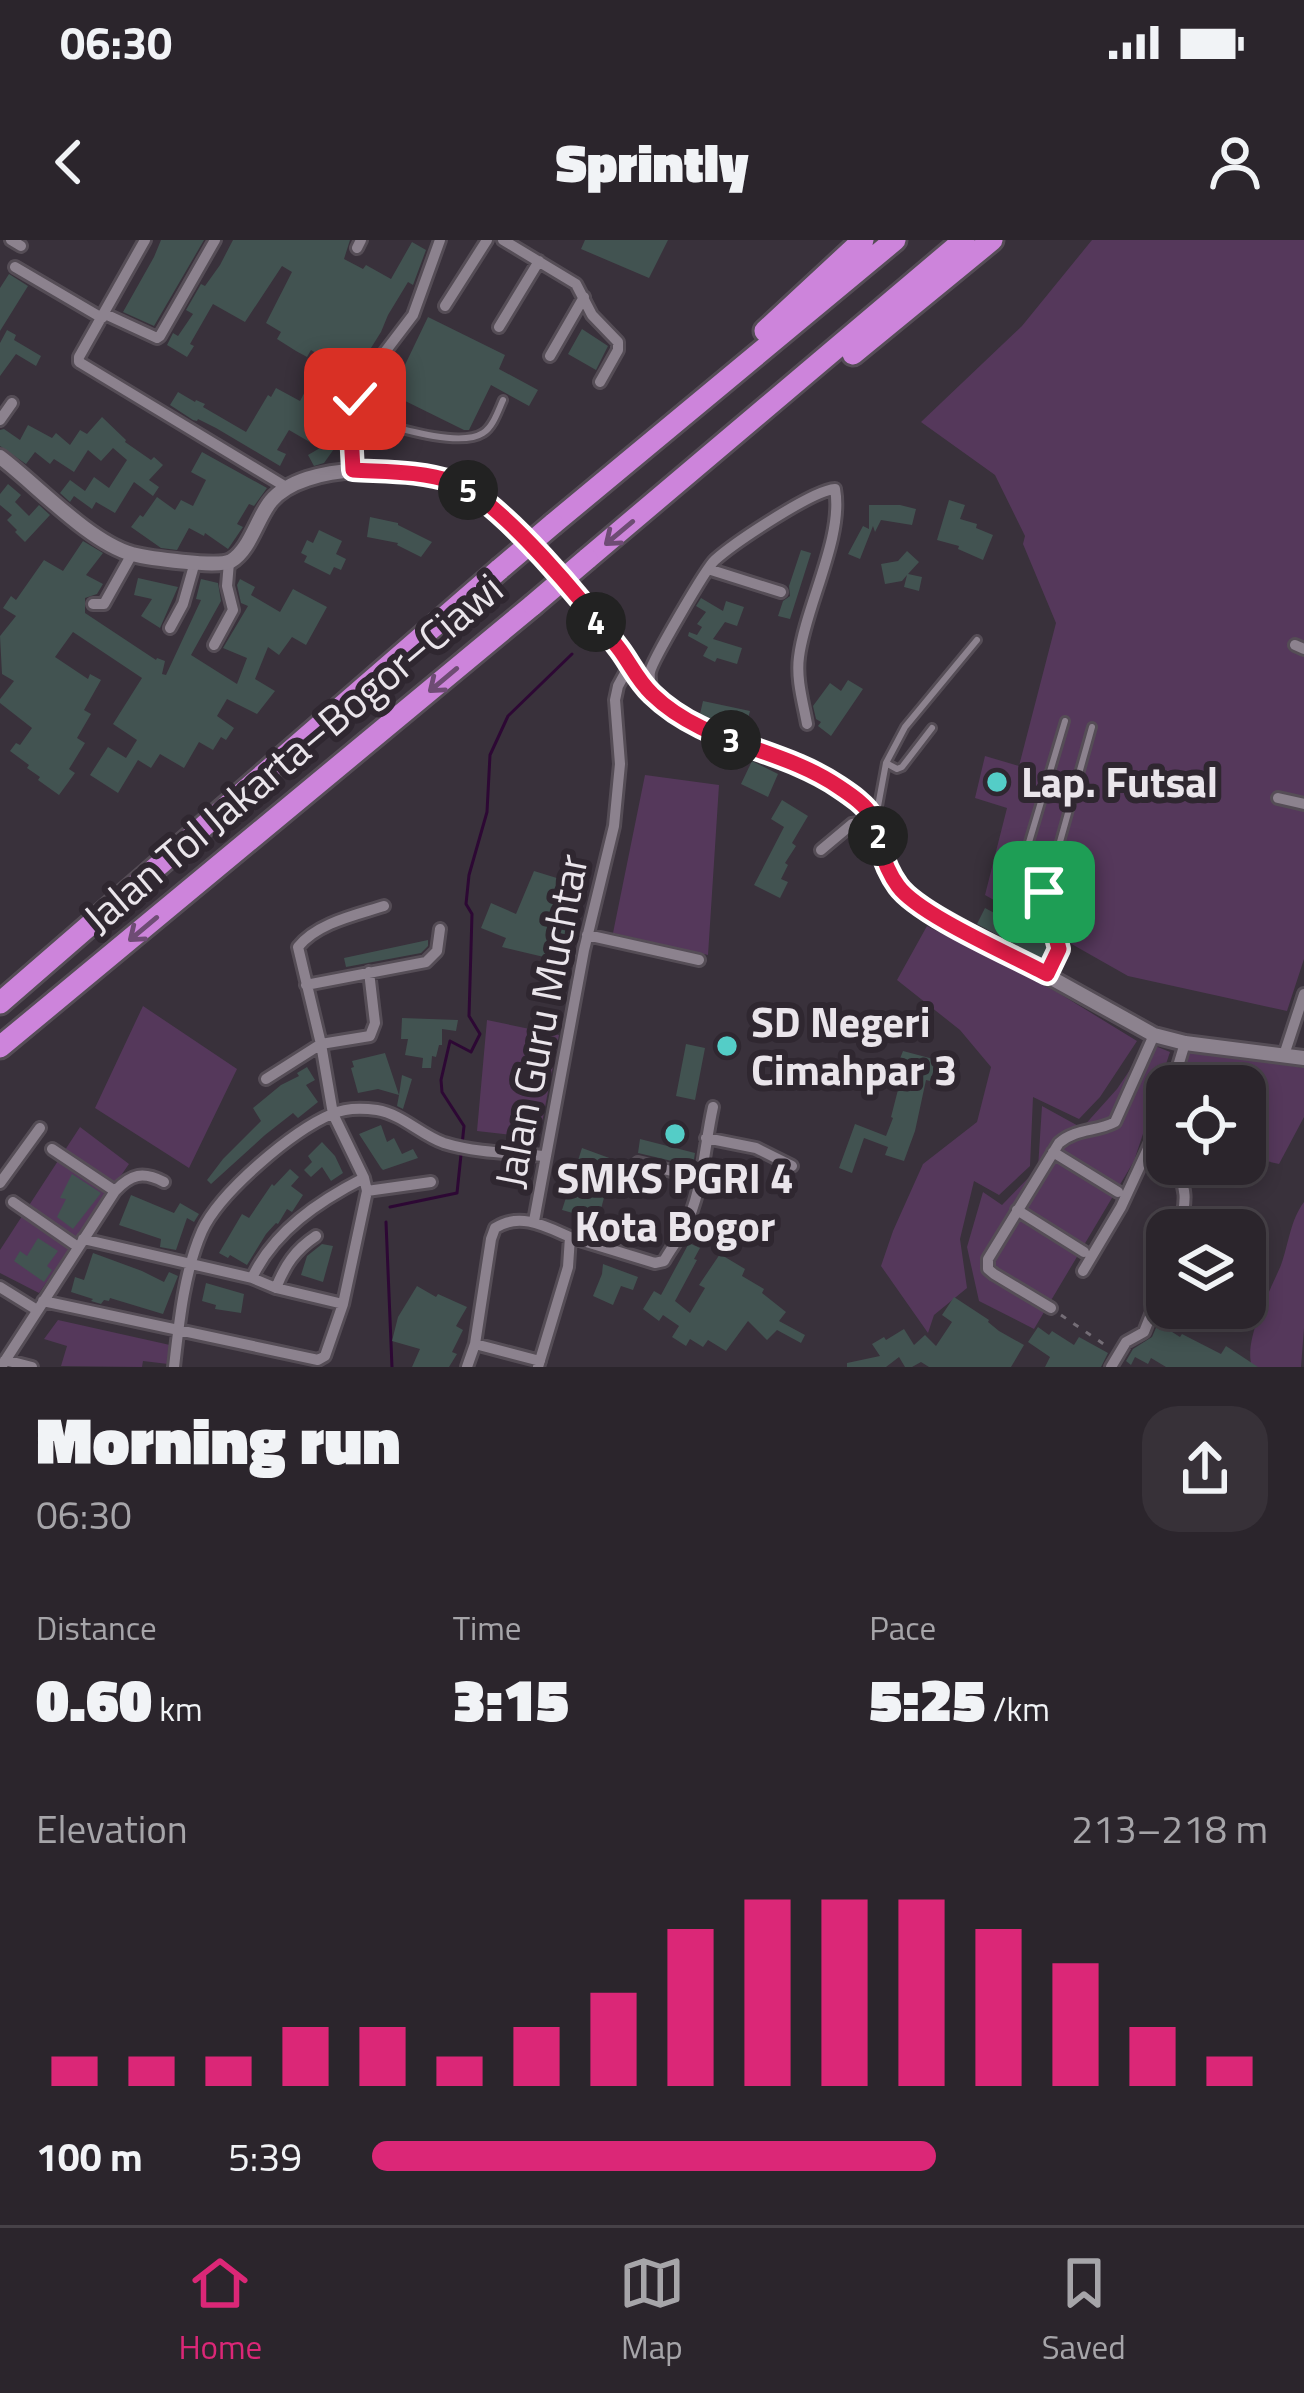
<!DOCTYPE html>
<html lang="en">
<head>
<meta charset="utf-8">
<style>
  :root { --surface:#2b252c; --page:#373138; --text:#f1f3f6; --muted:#a6a5a9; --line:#474248; --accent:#db2777 }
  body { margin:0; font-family:"Titillium Web",sans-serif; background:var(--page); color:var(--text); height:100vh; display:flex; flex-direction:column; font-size:45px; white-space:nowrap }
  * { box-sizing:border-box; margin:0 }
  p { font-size:39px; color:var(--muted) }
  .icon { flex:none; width:66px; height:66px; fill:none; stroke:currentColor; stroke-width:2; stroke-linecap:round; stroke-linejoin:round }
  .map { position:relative; height:1127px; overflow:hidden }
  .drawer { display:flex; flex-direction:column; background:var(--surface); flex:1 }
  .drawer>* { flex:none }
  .tools { position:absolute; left:1146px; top:825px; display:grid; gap:24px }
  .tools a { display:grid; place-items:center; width:120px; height:120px; border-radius:24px; background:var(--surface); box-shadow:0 6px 18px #0003,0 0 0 3px var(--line); font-size:60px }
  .pin { position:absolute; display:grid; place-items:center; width:102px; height:102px; color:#fff; margin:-51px; border-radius:24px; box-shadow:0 6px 18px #0006 }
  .km { position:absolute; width:60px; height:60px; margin:-30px; border-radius:50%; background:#222; color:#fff; font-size:33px; line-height:60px; text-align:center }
  .round { display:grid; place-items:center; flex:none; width:126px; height:126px; border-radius:36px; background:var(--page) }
  .headline { display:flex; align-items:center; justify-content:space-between; height:204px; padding:0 36px }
  h1 { font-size:66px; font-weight:800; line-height:90px }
  .stats { display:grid; grid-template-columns:repeat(3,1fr); gap:18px; height:204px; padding:12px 36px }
  .stats div { display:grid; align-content:center }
  .stats b { font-size:60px; font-weight:800 }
  .stats small { font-size:33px; font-weight:400 }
  .stats p { font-size:33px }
  .chart { height:336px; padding:24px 36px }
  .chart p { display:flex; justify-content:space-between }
  .chart svg { width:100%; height:216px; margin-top:12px; stroke:var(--accent); stroke-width:6 }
  ul { padding:0 36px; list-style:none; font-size:39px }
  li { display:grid; grid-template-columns:192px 144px 1fr; align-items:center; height:90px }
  li i { height:30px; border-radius:15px; background:var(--accent) }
  .status { display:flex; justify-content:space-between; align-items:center; height:84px; padding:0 60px; background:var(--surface); direction:ltr }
  .status svg { height:33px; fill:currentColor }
  header { display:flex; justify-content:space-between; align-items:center; height:156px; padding:0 36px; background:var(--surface); font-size:54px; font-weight:800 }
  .menu { display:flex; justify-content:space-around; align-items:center; height:168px; border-top:3px solid var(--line); background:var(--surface); font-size:33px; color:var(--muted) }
  .menu a { display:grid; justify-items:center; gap:6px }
  .menu .active { color:var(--accent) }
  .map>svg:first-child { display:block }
  .green { fill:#55385b }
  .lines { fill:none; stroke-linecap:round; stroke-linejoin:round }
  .stream { stroke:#2d0834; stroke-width:3 }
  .building { fill:#425351 }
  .service-casing { stroke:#554d56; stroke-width:12 }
  .minor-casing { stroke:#554d56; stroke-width:16 }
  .tertiary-casing { stroke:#554d56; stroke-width:20 }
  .motorway-casing { stroke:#554d56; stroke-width:27 }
  .path { stroke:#746d76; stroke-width:3; stroke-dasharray:6 9; stroke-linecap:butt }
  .service { stroke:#8c828e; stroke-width:6 }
  .minor { stroke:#8c828e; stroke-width:10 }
  .tertiary { stroke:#8c828e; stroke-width:14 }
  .motorway { stroke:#cd84db; stroke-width:21 }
  .motorway-bridge-casing { stroke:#554d56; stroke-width:27; stroke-linecap:butt }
  .motorway-bridge { stroke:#cd84db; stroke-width:21 }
  .oneway { stroke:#6e4c74 }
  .route-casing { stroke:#fff; stroke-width:24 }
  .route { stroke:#e11d48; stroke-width:15 }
  .poi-dot { fill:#54cdc7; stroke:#2f2730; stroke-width:4.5 }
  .labels { text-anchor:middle; stroke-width:12; stroke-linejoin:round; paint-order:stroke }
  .street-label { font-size:42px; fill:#eae5eb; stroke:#2f2730 }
  .poi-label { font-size:42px; font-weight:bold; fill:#eae5eb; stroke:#2f2730; text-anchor:start }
</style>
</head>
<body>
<div class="status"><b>06:30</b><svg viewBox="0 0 49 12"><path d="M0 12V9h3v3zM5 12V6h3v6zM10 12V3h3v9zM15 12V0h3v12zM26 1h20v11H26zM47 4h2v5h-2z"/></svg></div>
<header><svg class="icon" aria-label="back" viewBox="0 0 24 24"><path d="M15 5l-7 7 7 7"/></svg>Sprintly<svg class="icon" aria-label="person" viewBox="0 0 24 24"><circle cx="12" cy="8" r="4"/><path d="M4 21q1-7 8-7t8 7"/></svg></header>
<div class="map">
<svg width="1304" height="1127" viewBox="0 0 1304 1127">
  <rect width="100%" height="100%" fill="#39313b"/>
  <path class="green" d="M1092,0H1304V719L1287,771L1128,736L985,655L1007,568L975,558L985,516L1019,526L1056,383L1023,304L1025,296L995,235L921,182L1022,86Z
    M645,535L719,545L708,715L613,693Z
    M927,686L1057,752L1137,801L1100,857L1079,879L1033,857L1030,926L999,955L974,941L960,999L967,1048L934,1075L928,1093L881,1026L893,991L923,924L977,882L991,827L960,790L897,740Z
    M143,766L237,829L189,928L95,868Z
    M487,780L559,795L539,898L477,891Z
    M1148,803L1170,812L1134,921L1034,1089L979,1061L967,1007L983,952L1002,965L1038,928L1042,866L1082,888L1117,849Z
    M1187,809L1304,828V877L1279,924L1245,916V846H1176Z
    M80,887L129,924L39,1053L0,1033V1010Z
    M1304,962V1088L1301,1127H1252C1243,1100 1270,1051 1281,1025C1289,1003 1290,981 1304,962Z
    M58,1080L170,1105L168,1124L143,1121L142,1127L61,1126L67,1106L44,1099Z"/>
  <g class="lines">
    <path class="stream" d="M390,967L457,953L464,886L442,852L441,840L450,801L471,812L480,794L469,776L472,674L466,664L469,635L487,572L490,515L508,476L572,414
      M386,982L392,1127"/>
  </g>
  <path class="building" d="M161,0H204L154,86L123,72L154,17Z
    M233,0H350L344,19L363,29L366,25L391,39L412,2L426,10L413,45L408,42L388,75L381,92L349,143L352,145L347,154L343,152L332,170L319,161L305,184L324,194L328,190L341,199L324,223L314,226L308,215L320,208L289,190L277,210L286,214L280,226L216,188L198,179L197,181L193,180L170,165L178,152L195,162L196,160L205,164L203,167L246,192L268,155L271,157L276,148L300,161L308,146L315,150L332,123L311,110L307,117L296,111L277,99L281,92L266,83L292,32L282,26L245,82L213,64L190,104L194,106L187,117L167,105L173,93L178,96L193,74L186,70L201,44L205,46L220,25Z
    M585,0H668L649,38L581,9Z
    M9,34L28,46L0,91V48Z
    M428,77L505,115L499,129L538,150L529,166L491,145L469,190H464L391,154Z
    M582,89L608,106L596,130L568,114Z
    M7,90L16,95L14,100L41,116L36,126L16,114L0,136V103Z
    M102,177L126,200L125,202L151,220L154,217L163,225L149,240L159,247L153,256L134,242L115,273L96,262L92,269L74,256L70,262L60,253L70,240L85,251L94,237L109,248L127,220L113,208L101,221L88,210L74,232L54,219L50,224L35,212L26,224L0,206V190L4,189L20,200L28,185L52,198L56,193L70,205L80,190L87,194Z
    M202,212L267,248L254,266L249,264L237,284L243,287L228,309L205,293L204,296L189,288L177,310L161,308L131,287L140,275L143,277L157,257L175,270L181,260L193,266L206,240L191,232Z
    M8,244L21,255L15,262L29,276L39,265L50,275L25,302L15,292L17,290L7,280L12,275L0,265V254Z
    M949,260L965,265L960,279L977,284L976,288L993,295L983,320L958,309L959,306L937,300Z
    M869,265H900L916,269L912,285L881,280L875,292L873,286L860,319L848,314L863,286L869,289Z
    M370,277L398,283V285L432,302L421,317L397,305L398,303L367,297Z
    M319,290L342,301L336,314L346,319L341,330L334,327L330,335L304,322L307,316L301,313L307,300L313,303Z
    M83,301L103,313L86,335L103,344L97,354L85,358V373L156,420L157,418L165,421L162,434L166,435L201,360L196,359L201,339L218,343L221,361L191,415L237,444L247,418L223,408L248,366L241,363L237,345L240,339L255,347L251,355L280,372L293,349L327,367L306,405L292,397L279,415L268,407L255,439L275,451L257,474L227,459L217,476L234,488L226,500L221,497L213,510L199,502L184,528L160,514L151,528L138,520L118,553L90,535L108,507L126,518L137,500L113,484L142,438L73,392L55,417L88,439L90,434L101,440L84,470L91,474L77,498L85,503L69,529L75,533L59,555L38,540L40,537L27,528L29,525L10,511L16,503L20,505L32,488L0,463V459L14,441L2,434L0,396L16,376L3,368L11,356L16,360L44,320L63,331Z
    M801,310L811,313L790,379L778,376L783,361L790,356L789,346Z
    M907,311L919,322L908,334L922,337L919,351L904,347L907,335L902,341L885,344L881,324L898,321Z
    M138,338L178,347L160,388L141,376L152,359L134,355Z
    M701,358L723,371L726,361L744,367L737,386L725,382L713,399L742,408L737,424L717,418L715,422L703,416L708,407L688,396L689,392L697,395L702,387L697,384L706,372L696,366Z
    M848,440L863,449L831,496L818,486L821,482L816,479L813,466L830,443L841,451Z
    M703,461L750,471L744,493L700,474Z
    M752,521L778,534L768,557L741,544Z
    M782,560L808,576L792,603L796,606L785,623L788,625L781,639L788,642L780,658L754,645L784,587L771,579Z
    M534,631L586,647L565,722L502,707L506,698L481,688L491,663L516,674Z
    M985,668L1049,702L1051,708L1045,720L977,684Z
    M428,700V706L421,713L346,727L344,718Z
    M402,778L458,780L456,791L442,789V805H439L436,817L432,816L431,828H422L423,818L405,815L408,799H401Z
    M686,804L705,808L695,860L676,856Z
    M903,811L937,820L930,841L926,840L915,891L904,921L885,915L888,907L864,898L852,933L839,928L855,884L886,896L893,878L891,877L900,842L892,839Z
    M385,813L399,855L402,835L412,839L403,869L397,866L399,855L378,849L358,853L351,828L354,827L352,821Z
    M307,827L315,840L306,845L318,862L298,878L293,873L265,895L211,944L207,940L223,919L261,881L253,868L281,845L299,836L297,833Z
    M381,885L387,902L394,898L402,914L413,909L418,918L383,930L381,928L359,894Z
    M640,899L695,913L693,926L638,913Z
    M322,902L335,916L343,933L331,941L322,927L311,937L304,930L312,922L308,916Z
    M582,908L612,919L600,953L605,954L598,980L562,970Z
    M290,929L299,937L291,946L303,955L292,972L287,969L278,984L276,983L266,994L247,1025L230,1015L228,1018L219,1013L242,974L249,978L272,944L274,946Z
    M72,934L101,953L73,989L57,977L66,959L60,958Z
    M131,955L174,973L180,963L199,974L194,982L187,978L176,1010L160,1007L161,999L119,985Z
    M38,998L58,1011L47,1026L52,1030L44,1042L14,1021L20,1011L27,1016Z
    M689,1003L700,1008L694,1019L697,1020L675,1061L690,1073L705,1048L699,1045L720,1014L745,1029L742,1036L764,1049L762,1053L786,1072L779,1081L805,1095L801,1103L777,1090L767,1100L748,1081L726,1111L708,1100L703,1107L690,1099L686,1106L672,1097L679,1086L663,1075L659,1081L643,1069L654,1051L661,1055Z
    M322,1004L333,1006L323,1042L301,1035L307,1016Z
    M93,1013L142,1031L164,1042L169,1032L178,1036L163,1074L110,1058L109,1061L104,1060L101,1064L91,1061L93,1059L71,1052L75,1037L84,1040Z
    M603,1024L638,1037L633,1050L621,1046L613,1065L593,1056L602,1034Z
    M206,1043L244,1054L241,1073L215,1069L216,1065L202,1061Z
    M417,1046L436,1057L438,1054L467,1067L456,1086L463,1090L452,1112L457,1114L449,1127H412L420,1109L392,1101L398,1077Z
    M954,1057L989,1080L988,1082L999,1091L1024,1105L1011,1127H929L921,1122L912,1127H905L899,1117L886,1127H847V1123L880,1116L872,1104L884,1097L886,1100L904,1089L914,1105L925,1095L936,1106L952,1082L942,1075Z
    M1158,1083L1180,1097L1182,1094L1221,1114L1226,1106L1258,1127H1166L1151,1118L1148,1124L1135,1117L1131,1125L1126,1121L1133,1109L1152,1097Z
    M1038,1087L1049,1095L1052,1091L1074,1105L1079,1097L1108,1113L1101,1127H1045L1050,1117L1028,1102Z"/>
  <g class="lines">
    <defs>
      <path id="service" d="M350,175C380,182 457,210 483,193C493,187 498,171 503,160
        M886,523L897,529L902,527L932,488
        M876,577L886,523L905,487L977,400
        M1016,646L1046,652L1092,487
        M1047,734L1059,709L1055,694C1032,676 1013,681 1016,646L1065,481"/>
      <path id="minor" d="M11,0L21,6
        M145,0L79,117V122L286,247
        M503,0L576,44L592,75L618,102V110L600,142
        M357,8L361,0
        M15,27L102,78
        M445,66L487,0
        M105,74L157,98L160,96L215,0
        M499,87L539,21
        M550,116L584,57
        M0,180L12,163
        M353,230L350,175L355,159L378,121L413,75L440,0
        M708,329L781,352
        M93,364H104L132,314
        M170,388L183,364L195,322
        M214,405L233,370L227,346L229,322
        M1295,405L1304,409
        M651,450C651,447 649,436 650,432C652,421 706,328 715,320C734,303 813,250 835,249C844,297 805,367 799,417C796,439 803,462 807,484
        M1278,558L1304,564
        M821,610L852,584L876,580
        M587,695L699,720
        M306,745L426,722L437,711L440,689
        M1284,815L1304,754
        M266,839L321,804L370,796L375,783L369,732
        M1172,846L1185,803
        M1167,860L1151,902L1167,921
        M706,898L756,908L792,926
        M52,909L115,951
        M1053,912L1118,952
        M638,923L701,938
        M1169,924C1190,944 1186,964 1179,990
        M0,943L40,888
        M367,951L431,942
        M13,962L78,1007
        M1017,970L1084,1012
        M1182,977L1200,990
        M534,981L584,710L614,586L620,524L615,460L618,446L630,424
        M570,997L655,1023L664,1021C670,1010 678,1000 684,989C703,952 704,907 713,867
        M83,999L252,1038L276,1048L343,1064
        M1245,1016L1256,1022
        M1083,1031L1121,967L1151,902
        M252,1038C274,991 319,961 364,938
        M0,1047L37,1070
        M276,1048C285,1025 295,1010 316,996
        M43,1061L318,1120L325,1116L343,1064L367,951L364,938L333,874L321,804L298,707C317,683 356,675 384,666
        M1051,1068L994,1034L988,1029V1019L1059,903C1076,888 1097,892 1115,882L1154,795
        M475,1104L540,1121
        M5,1120L32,1127
        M1,1127L115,951C131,934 143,931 164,942
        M174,1127C179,1083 184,1032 202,991C220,952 292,891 332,874C345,868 363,868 377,870C402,874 421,895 444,903C476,913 512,913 545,916
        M467,1127L475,1104L491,999L495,988C520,972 545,986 570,997L568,1027L538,1127
        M1111,1127L1126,1102L1144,1092L1152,1072L1157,1047L1167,1024"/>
      <path id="tertiary" d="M0,217C36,244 89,302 132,314C148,318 217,328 231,321C250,310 257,278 271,261C305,221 408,225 453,242C503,261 585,365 619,409C632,426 641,444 657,459C717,512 809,510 865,568C877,580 876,593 881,609C888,634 901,651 922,666L1154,795L1185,803L1304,818"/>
      <path id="motorway" d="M765,91L863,0
        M853,114L992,0
        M553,284L895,0
        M587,319L964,0
        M0,763L500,329
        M0,807L533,365"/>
    </defs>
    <use href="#service" class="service-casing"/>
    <use href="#minor" class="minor-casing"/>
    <use href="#tertiary" class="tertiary-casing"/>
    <use href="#motorway" class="motorway-casing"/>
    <path class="path" d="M1061,1075L1108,1107"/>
    <use href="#service" class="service"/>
    <use href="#minor" class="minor"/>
    <use href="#tertiary" class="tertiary"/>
    <use href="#motorway" class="motorway"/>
    <defs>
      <path id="motorway-bridge" d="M500,329L553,284
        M533,365L587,319"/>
    </defs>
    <use href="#motorway-bridge" class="motorway-bridge-casing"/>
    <use href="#motorway-bridge" class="motorway-bridge"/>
  </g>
  <defs><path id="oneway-shaft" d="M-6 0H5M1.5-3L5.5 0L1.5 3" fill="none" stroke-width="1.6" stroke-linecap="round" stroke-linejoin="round" transform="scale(3)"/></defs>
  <g class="oneway">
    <use href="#oneway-shaft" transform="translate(619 293) rotate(140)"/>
    <use href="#oneway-shaft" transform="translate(443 440) rotate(140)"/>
    <use href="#oneway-shaft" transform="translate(143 689) rotate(140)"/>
  </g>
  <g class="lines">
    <defs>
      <path id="route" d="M355,159L350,175L353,230C386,232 422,231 453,242C502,261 587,366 620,410C631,425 638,441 652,454C704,505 781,507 839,547C851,555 866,565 873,578C878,585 877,595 879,604C883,618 889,634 898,646C919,675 1012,715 1047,734L1059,709L1055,694C1032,676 1013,681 1016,646L1044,652"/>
    </defs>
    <use href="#route" class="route-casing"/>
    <use href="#route" class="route"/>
  </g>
  <g class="poi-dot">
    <circle cx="997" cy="542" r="12"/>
    <circle cx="727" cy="806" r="12"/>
    <circle cx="675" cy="894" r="12"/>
  </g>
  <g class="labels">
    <g class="street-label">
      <text transform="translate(293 513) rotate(-40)" y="15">Jalan Tol Jakarta–Bogor–Ciawi</text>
      <text transform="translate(541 781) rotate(-79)" y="15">Jalan Guru Muchtar</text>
    </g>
    <g class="poi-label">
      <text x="1021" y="557">Lap. Futsal</text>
      <text x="751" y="797">SD Negeri<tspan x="751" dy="48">Cimahpar 3</tspan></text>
      <text x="675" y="953" text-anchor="middle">SMKS PGRI 4<tspan x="675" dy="48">Kota Bogor</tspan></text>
    </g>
  </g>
</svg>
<div class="tools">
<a><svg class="icon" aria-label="locate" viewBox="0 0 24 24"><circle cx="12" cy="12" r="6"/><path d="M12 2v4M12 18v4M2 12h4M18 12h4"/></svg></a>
<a><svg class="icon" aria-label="layers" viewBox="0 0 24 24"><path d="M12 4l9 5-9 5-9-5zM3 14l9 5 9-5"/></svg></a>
</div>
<div class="pin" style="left:1044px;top:652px;background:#1e9e55"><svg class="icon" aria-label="arrive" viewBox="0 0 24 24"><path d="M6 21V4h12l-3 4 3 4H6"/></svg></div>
<div class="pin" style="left:355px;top:159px;background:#d93025"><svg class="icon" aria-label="check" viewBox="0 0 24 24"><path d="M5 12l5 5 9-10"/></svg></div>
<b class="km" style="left:878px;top:596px">2</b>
<b class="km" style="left:731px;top:500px">3</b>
<b class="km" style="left:596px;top:382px">4</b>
<b class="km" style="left:468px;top:250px">5</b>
</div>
<section class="drawer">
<div class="headline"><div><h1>Morning run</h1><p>06:30</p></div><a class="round"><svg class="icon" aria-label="share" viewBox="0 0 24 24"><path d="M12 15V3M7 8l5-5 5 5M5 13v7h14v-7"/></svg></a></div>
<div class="stats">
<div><p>Distance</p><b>0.60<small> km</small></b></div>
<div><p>Time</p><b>3:15</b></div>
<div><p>Pace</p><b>5:25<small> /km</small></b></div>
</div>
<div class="chart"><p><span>Elevation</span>213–218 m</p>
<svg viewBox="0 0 160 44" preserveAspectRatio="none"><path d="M5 44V38M15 44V38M25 44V38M35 44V32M45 44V32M55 44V38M65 44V32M75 44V25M85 44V12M95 44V6M105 44V6M115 44V6M125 44V12M135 44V19M145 44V32M155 44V38"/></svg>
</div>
<ul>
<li><b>100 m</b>5:39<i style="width:63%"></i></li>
</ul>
</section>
<nav class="menu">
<a class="active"><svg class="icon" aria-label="home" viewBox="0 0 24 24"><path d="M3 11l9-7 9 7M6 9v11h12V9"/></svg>Home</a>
<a><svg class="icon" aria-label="map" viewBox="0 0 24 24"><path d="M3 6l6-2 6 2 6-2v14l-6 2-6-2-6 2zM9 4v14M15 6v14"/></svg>Map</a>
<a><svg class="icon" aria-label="saved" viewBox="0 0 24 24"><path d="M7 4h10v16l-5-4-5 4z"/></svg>Saved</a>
</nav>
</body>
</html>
